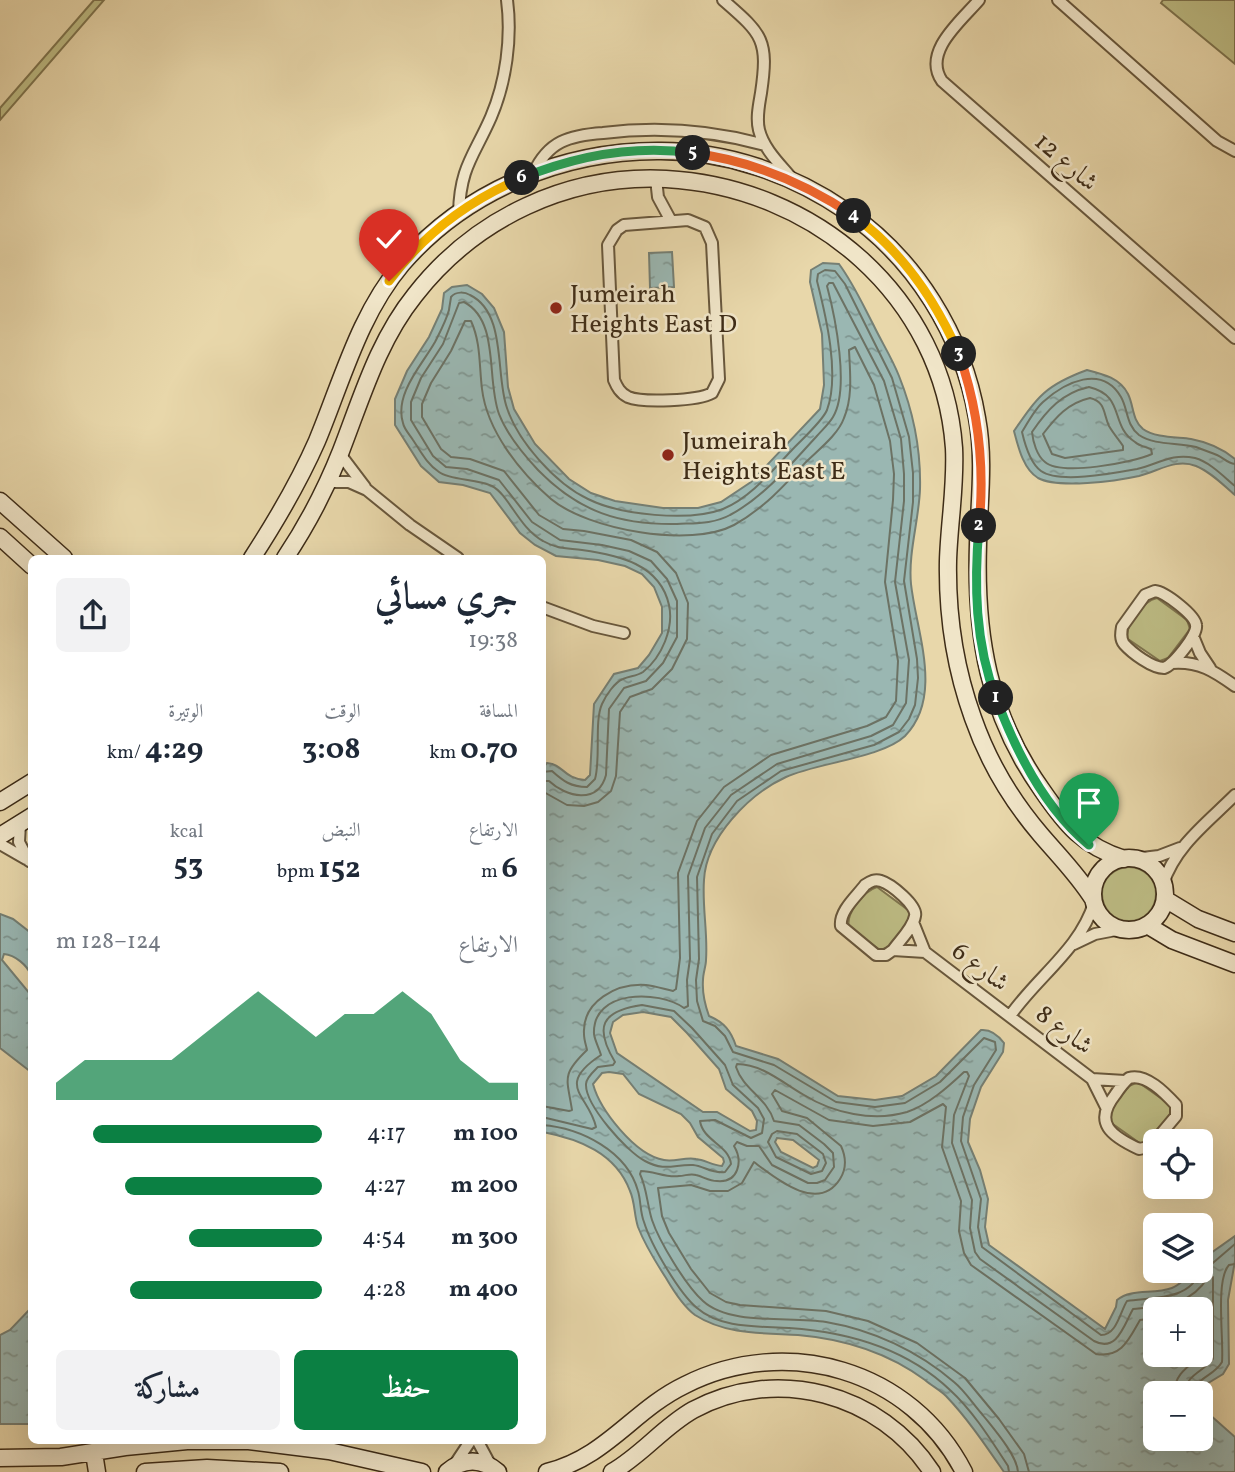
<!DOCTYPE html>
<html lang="ar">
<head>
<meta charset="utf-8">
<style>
  :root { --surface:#fff; --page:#f2f2f3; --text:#1f2937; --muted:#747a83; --accent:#0b8043 }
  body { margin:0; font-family:Vollkorn,Amiri,serif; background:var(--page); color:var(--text); direction:rtl; height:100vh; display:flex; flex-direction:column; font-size:26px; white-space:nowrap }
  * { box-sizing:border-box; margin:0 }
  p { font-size:23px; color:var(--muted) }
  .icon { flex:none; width:38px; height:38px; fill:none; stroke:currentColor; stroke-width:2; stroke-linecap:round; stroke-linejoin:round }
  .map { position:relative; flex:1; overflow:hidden; direction:ltr }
  .drawer { position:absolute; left:28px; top:555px; width:518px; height:889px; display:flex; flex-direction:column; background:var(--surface); border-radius:10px; box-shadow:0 7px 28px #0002; direction:rtl }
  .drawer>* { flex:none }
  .buttons { position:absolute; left:1143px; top:1129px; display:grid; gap:14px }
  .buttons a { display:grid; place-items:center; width:70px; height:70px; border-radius:10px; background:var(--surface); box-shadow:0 7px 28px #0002; font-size:35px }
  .pin { position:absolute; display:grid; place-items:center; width:60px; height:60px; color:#fff; margin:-72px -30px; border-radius:50% 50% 50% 0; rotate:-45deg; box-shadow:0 0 7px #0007 }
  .pin .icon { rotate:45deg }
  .km { position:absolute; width:35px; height:35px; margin:-18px; border-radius:50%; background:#222; color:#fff; font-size:19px; line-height:35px; text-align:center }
  .round { display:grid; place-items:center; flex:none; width:74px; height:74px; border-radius:10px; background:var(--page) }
  .summary { display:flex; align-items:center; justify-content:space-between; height:119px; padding:0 28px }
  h1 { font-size:38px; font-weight:700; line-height:52px }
  .metrics { display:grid; grid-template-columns:repeat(3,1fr); gap:10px; height:119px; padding:7px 28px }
  .metrics div { display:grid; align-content:center }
  .metrics b { font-size:30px; font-weight:700 }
  .metrics small { font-size:19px; font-weight:400 }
  .metrics p { font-size:19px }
  .chart { height:196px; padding:14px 28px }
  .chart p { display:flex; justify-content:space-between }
  .chart svg { width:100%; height:126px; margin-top:7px; fill:var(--accent); opacity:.7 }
  .button { display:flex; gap:14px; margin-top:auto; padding:14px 28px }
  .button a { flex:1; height:80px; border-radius:10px; background:var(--accent); color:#fff; font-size:28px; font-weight:700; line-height:80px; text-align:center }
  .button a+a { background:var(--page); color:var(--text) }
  ul { padding:0 28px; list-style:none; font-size:23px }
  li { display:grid; grid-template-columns:112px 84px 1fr; align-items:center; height:52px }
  li i { height:18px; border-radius:9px; background:var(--accent) }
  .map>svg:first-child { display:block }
  .green { fill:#bdbc84; stroke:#7e744e; stroke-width:2 }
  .water { fill:url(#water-ripples); stroke:#757f74; stroke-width:2; fill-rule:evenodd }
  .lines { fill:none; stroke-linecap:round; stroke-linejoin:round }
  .shore { stroke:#6c7264; stroke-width:2 }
  .street-casing { stroke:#68573c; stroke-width:14 }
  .secondary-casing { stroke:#3e2c17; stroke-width:19 }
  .street { stroke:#f0e5c8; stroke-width:10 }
  .secondary { stroke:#f0e5c8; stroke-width:16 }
  .split-1-casing { stroke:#fff; stroke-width:14 }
  .split-2-casing { stroke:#fff; stroke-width:14 }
  .split-3-casing { stroke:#fff; stroke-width:14 }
  .split-4-casing { stroke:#fff; stroke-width:14 }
  .split-5-casing { stroke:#fff; stroke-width:14 }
  .split-6-casing { stroke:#fff; stroke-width:14 }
  .split-7-casing { stroke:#fff; stroke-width:14 }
  .split-1 { stroke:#22a559; stroke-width:9 }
  .split-2 { stroke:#22a559; stroke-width:9 }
  .split-3 { stroke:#f0652b; stroke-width:9 }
  .split-4 { stroke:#f5b400; stroke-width:9 }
  .split-5 { stroke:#f0652b; stroke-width:9 }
  .split-6 { stroke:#22a559; stroke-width:9 }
  .split-7 { stroke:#f5b400; stroke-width:9 }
  .poi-dot { fill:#8f2418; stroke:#f0e5c8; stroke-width:2.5 }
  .labels { text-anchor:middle; stroke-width:5; stroke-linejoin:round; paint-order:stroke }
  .street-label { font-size:26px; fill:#3e2c17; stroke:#f0e5c8 }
  .poi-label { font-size:26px; fill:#3e2c17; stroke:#f0e5c8; text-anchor:start }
</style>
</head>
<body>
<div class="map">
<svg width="1235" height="1472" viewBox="0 0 1235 1472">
  <defs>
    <pattern id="water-ripples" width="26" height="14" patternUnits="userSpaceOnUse" patternTransform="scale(1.75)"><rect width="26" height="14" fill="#9ab7b2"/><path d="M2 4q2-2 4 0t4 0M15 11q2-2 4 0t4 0" fill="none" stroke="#7f9590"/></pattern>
  </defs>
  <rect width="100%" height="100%" fill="#e8d7aa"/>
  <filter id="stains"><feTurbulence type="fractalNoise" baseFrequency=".00286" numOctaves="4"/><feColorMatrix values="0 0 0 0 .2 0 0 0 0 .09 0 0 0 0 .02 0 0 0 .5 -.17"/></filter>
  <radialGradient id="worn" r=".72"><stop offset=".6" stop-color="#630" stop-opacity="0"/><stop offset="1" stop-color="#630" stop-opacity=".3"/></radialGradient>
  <path class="green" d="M94,0H104L0,120V108Z
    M1163,0H1235V64L1161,3Z
    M1157,598L1187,620L1190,629L1168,658L1160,661L1128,639C1124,626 1143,601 1157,598Z
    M1102 894a27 27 0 1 1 54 0a27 27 0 1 1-54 0Z
    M877,887L908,910L911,918L889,947L880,950L849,928C845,914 864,891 877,887Z
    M1138,1082L1169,1104L1172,1112L1149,1142L1141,1144L1110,1122V1109L1129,1086Z"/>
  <path class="water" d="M672,252L674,287L650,288L649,253Z
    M823,263L839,264C853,283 862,303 873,324C881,341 892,358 899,376C913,411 921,451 920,489C919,520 908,553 911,584C916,631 944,696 905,736C882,758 816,763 786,777C749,794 706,838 704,880C702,907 708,933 706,960C706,966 703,973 703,980C702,993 705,1005 709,1016C724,1022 731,1031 736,1046L778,1059L838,1096L875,1100L902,1096L936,1076L981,1030C991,1029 998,1035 1004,1043L1003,1052L981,1087L970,1119L968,1142L980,1170L988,1199L985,1227L989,1245L1105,1329L1116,1307L1117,1300C1132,1288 1153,1295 1172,1288C1183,1284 1189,1272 1200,1270L1201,1266L1211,1253L1235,1236V1261L1228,1300L1229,1364L1223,1374L1205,1385L1199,1393H1155V1438H1200L1201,1407L1235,1437V1472H1004C986,1446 968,1419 946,1396C940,1390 932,1386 925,1380C887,1352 845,1339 798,1335C763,1333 726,1335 695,1315C684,1307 673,1290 666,1278C655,1261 645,1245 638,1227C634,1215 635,1202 630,1191C616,1153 579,1139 543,1132V768L547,763C563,764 564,779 585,780L590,775L594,704L614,674L638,668L649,655L662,633V607L654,587L642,574L625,566L598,560L556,556L535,545L520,533L490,493L463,485L439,482L421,466L395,425V399L407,371L429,337L442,309L444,293L452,287L467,285L482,294L494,308L504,332L508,387L514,409L535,444L569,479L591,493L615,501L663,508H698L721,502L751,482L820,409L824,385L822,334L810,282L811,270ZM643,1012L671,1017L687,1033L719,1069L726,1089L752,1111L757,1121L756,1130L750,1131L717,1112H703L617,1053L610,1033L613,1022L623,1015ZM609,1072L623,1074L639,1094L681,1114L690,1123L698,1137L723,1158L724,1162L722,1166C712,1165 705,1160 696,1159C685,1157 675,1162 664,1160C635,1155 600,1110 593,1084L602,1073ZM777,1138L793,1140L819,1160L817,1166L813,1168L781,1152L775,1142ZM1155,1309H1200V1354H1155Z
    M1087,370C1103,374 1120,378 1128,394C1134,406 1132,420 1143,429C1155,438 1177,437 1191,439C1207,442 1223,449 1235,459V495C1223,485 1211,472 1196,466C1176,458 1159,471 1139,476C1116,481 1058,489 1038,478C1023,469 1018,446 1014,431C1038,396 1046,385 1087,370Z
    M0,914L13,919L31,933V975C27,965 15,955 4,954L2,960L31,995V1072L0,1048Z
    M31,1308V1424H0V1335L10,1330Z"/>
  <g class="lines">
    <path class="shore" d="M1089,387C1126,396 1109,425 1135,442C1139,446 1146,447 1151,449L1152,454C1132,463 1061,476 1045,462C1037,456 1033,442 1032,432C1047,410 1062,393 1089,387Z
      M1090,398C1106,402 1103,413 1109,426C1113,433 1119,440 1123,446V450L1065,458L1052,454L1043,434C1056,417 1068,403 1090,398Z
      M1235,464C1227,463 1224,458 1217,455C1210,452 1203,450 1196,447C1179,442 1155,446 1139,435C1126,425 1128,409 1121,397C1102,364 1065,382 1043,402C1035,409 1028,422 1022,432C1025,445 1030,463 1041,471C1059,484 1115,473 1137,469C1159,464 1171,453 1195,458C1210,462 1224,477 1235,486
      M542,772L552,771C563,781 571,787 587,787L595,779C601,758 594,722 602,704C606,695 615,682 623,679C630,676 637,676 643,672C662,657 674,628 669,605C660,564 618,555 582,550C567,548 557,549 543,541C519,528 509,495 492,486C477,479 449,480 439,472C427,464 421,452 413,440C410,435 404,429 403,423C394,394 422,365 435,342C440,332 446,321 449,310C449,309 451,298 451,297C456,291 465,292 470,295C507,313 495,375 507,408C518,442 556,484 588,499C620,515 689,522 723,509C750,498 771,472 791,451C800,441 822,422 827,410C840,375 826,316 817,281L818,274L825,270L835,271L845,284L892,378L909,437L913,473V502L904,581L917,659L918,678L915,705L909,719L899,732L874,745L781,771L737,801L712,834L697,877L699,959L696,980L697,1001L703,1021L715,1026L725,1036L733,1052L774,1065L836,1102L875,1107L905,1103L940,1082L984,1038L995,1042L996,1050L974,1085L963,1117L961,1141L981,1199L978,1227L982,1247L1101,1335C1117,1335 1120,1312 1127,1301C1153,1297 1190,1301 1201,1270L1207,1268L1235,1244
      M542,781H549C566,797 598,805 606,775L609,709L624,688L646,681L663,663L677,637V601L667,579L651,561L629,551L602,545L560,540L532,522L499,480L467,469L446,467L433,456L411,420V402L421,378L443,344L459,303L464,302C500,321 486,379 499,414C507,435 523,454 538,470C579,512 620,525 677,524C694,523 714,524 730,515C764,497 790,465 816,437C821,431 829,424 833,417C850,389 835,316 827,286L829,283H833L884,381L901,439L904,474V501L895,582L909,660L906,703L893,725L871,736L777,764L731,795L705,828L688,876L690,959L687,980L688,1006L684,1008C659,990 592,989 594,1034C595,1041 599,1048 601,1055C554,1086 589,1095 596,1127L592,1129L542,1117
      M542,791L567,805L584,806L598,802L611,791L616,776L620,712L630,697L652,689L672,669L687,639L688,603L676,573L657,552L631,540L584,531L563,529L539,515L504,471L470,459L451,457L441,449L422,417V404L431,383L451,351L465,321H471C481,343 479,365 482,389C487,431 520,472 551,499C588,530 691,548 734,525C763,509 784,486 806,462C818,450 838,435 844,418C853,397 850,372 849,350L855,347L874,385L890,441L894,474L893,500L885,582L898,661L896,701L886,717L867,726L771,755L724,787L697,821L678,873L680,958L676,989L673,991C664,989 655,986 646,985C617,983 582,1001 584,1034C584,1040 586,1045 587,1050C561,1075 567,1078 572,1110L569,1111L542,1106
      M642,1005L674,1011L692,1028L725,1065L733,1085L758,1108L764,1119L762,1133L751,1138L715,1120L700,1121C703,1141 729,1145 731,1164L725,1172C712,1174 704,1166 693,1165C675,1164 665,1172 645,1161C627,1152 585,1105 586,1084C586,1078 594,1071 598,1067L613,1065L615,1062C594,1027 601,1011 642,1005Z
      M542,1125C581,1128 627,1151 638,1191C641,1201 640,1212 644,1222C651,1245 679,1293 697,1308C721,1329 759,1326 789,1328C848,1332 906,1348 950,1390C973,1411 991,1440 1008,1466L1009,1472
      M777,1131L797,1134L823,1154L826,1163L822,1171L811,1174L776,1157L768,1142L772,1134Z
      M1174,1393C1175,1372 1190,1366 1203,1354L1202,1306L1197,1304L1190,1309
      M1193,1393C1197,1377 1214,1376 1222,1362C1224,1340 1215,1280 1229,1265L1235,1264
      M1018,1472C1017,1455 993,1428 982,1414C973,1404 965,1391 954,1382C918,1351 873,1330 826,1322C791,1316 730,1326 703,1301C686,1286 659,1241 652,1220C647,1204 647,1189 640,1174L641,1171C654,1171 666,1178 679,1176C685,1176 690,1173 696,1175C704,1177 709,1181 717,1181C739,1183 743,1161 734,1146L737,1142L747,1146H759L772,1165L808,1183H817L825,1180L834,1167L833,1153L824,1144L799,1125L774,1121C767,1098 743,1089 736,1067L737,1064C762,1064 783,1083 804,1095C833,1113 873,1122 907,1112C928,1105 948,1087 964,1072H967L969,1076L954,1115L952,1143L972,1200L970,1228L975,1252L980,1259L1094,1341C1117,1353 1124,1325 1133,1309C1162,1306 1191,1306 1208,1277H1213V1359C1203,1372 1187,1374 1184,1393
      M1029,1472L1024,1454L999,1419L965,1378L917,1343L868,1321L826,1311L740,1305L726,1302L710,1293L691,1269L669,1233L662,1216L658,1188L691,1185L710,1191H728L742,1183L754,1162C775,1178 818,1214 840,1179C847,1168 846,1157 841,1146L807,1118L782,1111L772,1094L775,1090L829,1120L873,1126L910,1122L943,1104L946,1107L942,1147L961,1201L959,1231L964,1253L971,1265L1096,1354C1122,1358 1129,1339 1140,1320L1155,1318"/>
    <defs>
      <path id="street" d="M723,0C762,34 769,39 761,93C759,105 756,118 759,130C764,150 781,165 793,180
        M979,0C961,21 922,52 942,81L1235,338
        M1058,0L1217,141L1235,151
        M533,174C539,161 547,149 561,142C573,136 589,134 603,133C659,126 711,130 765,145
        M656,179L658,197L671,221
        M459,213C460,167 474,156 491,117C506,82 512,38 507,0
        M688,220L705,227L712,243L719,379L712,393C698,401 642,403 628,397C620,393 617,387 614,380L608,245L617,230L624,225Z
        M340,454L365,487
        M328,482H349L367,490L410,525L458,558
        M1155,591C1165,592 1195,615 1196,625C1198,635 1173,665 1164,668C1152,668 1132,653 1124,644C1120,639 1121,633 1122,627L1145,595Z
        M542,607L593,626L624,633
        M1193,636L1200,653L1210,668
        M1172,663C1199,661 1214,671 1235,686
        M20,824L19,842L29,861
        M0,844L26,859
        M1134,859L1159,856L1180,848
        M1163,884C1175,846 1208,822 1235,795
        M913,922L925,952L1092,1079L1106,1107
        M1074,944L1095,934L1121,929
        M893,950C900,940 913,928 915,916C918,906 891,884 881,881C875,879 871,881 865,885C857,896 839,911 841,926L876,955H886L893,950L925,952
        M1010,1016C1037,977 1080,949 1094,903
        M1092,1079L1125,1081
        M1155,1141L1149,1147L1139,1149C1111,1136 1093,1123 1115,1095C1119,1089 1123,1083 1129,1078C1146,1073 1165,1093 1176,1105V1116L1155,1141
        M477,1440L491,1466
        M455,1464L471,1440"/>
      <path id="secondary" d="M0,501L64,558
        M0,537L32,566
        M252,558C276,521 299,482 317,441C342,381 359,315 402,264C466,190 564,150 661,151C727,151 792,174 846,211C915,258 963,335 977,418C985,461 979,501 978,544C975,635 988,714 1042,790C1066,825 1083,846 1124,859
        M285,558C307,525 326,489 341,451C362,397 378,341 415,295C475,218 568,174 666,179C814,187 943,296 954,448C956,486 949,524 948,561C947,615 955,668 973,718C988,761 1011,800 1041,835C1059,856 1078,875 1093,899
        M0,802L32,782
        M0,836L32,816
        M1093 894a36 36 0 1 1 72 0a36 36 0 1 1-72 0Z
        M1165,899L1198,919L1235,933
        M1147,925L1172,940L1235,964
        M94,1453L97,1472
        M0,1458L61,1457L125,1447L187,1441H249L329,1451L422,1472
        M145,1472L207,1468L280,1472
        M447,1472C463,1458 482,1458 498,1472
        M547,1472C607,1457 633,1410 685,1385C786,1334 911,1369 964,1472
        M612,1472C642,1455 663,1427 693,1410C776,1365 881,1393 932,1472"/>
    </defs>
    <use href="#street" class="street-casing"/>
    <use href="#secondary" class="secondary-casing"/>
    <use href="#street" class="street"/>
    <use href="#secondary" class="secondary"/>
  </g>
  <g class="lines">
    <defs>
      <path id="split-1" d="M996,698C1016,752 1044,808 1089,845"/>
      <path id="split-2" d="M979,526C974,584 975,643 996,698"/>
      <path id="split-3" d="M959,354C979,411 985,466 979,526"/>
      <path id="split-4" d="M854,216C903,252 935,299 959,354"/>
      <path id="split-5" d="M693,153C753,161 805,183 854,216"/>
      <path id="split-6" d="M522,178C576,156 635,145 693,153"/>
      <path id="split-7" d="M389,281C423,235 470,200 522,178"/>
    </defs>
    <use href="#split-1" class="split-1-casing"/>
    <use href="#split-2" class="split-2-casing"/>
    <use href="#split-3" class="split-3-casing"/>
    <use href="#split-4" class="split-4-casing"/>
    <use href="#split-5" class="split-5-casing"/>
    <use href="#split-6" class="split-6-casing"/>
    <use href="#split-7" class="split-7-casing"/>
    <use href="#split-1" class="split-1"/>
    <use href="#split-2" class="split-2"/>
    <use href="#split-3" class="split-3"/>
    <use href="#split-4" class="split-4"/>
    <use href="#split-5" class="split-5"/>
    <use href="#split-6" class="split-6"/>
    <use href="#split-7" class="split-7"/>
  </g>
  <g class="poi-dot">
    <circle cx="556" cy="308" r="7"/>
    <circle cx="668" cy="455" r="7"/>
  </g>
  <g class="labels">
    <g class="street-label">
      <text transform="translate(1067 161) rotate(41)" y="9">شارع 12</text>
      <text transform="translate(981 966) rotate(37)" y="9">شارع 6</text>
      <text transform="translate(1065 1029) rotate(37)" y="9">شارع 8</text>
    </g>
    <g class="poi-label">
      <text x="570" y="302">Jumeirah<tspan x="570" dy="30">Heights East D</tspan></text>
      <text x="682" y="449">Jumeirah<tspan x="682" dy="30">Heights East E</tspan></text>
    </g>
  </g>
  <rect width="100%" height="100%" filter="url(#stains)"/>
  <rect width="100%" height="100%" fill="url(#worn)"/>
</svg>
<div class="buttons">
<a><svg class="icon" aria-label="locate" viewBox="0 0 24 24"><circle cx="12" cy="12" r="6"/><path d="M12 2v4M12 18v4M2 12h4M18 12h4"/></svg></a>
<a><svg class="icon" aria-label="layers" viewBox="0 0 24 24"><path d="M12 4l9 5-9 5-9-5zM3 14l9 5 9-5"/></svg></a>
<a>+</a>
<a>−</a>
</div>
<div class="pin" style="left:1089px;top:845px;background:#1e9e55"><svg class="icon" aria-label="arrive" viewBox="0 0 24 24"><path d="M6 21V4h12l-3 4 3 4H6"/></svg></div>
<div class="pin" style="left:389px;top:281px;background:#d93025"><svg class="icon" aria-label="check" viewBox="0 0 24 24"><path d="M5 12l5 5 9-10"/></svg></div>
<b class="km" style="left:996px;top:698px">1</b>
<b class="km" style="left:979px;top:526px">2</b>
<b class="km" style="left:959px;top:354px">3</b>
<b class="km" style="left:854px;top:216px">4</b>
<b class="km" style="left:693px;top:153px">5</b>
<b class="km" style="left:522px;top:178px">6</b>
<section class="drawer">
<div class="summary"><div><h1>جري مسائي</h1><p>19:38</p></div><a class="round"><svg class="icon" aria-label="share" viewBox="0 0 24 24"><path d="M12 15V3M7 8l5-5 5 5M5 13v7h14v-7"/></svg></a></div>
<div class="metrics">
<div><p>المسافة</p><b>0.70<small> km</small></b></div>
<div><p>الوقت</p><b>3:08</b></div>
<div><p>الوتيرة</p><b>4:29<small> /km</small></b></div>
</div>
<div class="metrics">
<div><p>الارتفاع</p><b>6<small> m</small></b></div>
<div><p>النبض</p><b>152<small> bpm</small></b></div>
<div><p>kcal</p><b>53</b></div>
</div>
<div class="chart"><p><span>الارتفاع</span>124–128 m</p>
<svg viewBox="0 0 160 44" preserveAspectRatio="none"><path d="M0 44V38L10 30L20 30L30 30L40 30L50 22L60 14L70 6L80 14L90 22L100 14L110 14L120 6L130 14L140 30L150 38L160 38V44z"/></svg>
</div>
<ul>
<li><b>100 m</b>4:17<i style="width:86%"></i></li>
<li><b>200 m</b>4:27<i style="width:74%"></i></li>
<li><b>300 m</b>4:54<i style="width:50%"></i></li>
<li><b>400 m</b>4:28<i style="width:72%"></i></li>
</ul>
<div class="button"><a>حفظ</a><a>مشاركة</a></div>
</section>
</div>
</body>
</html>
